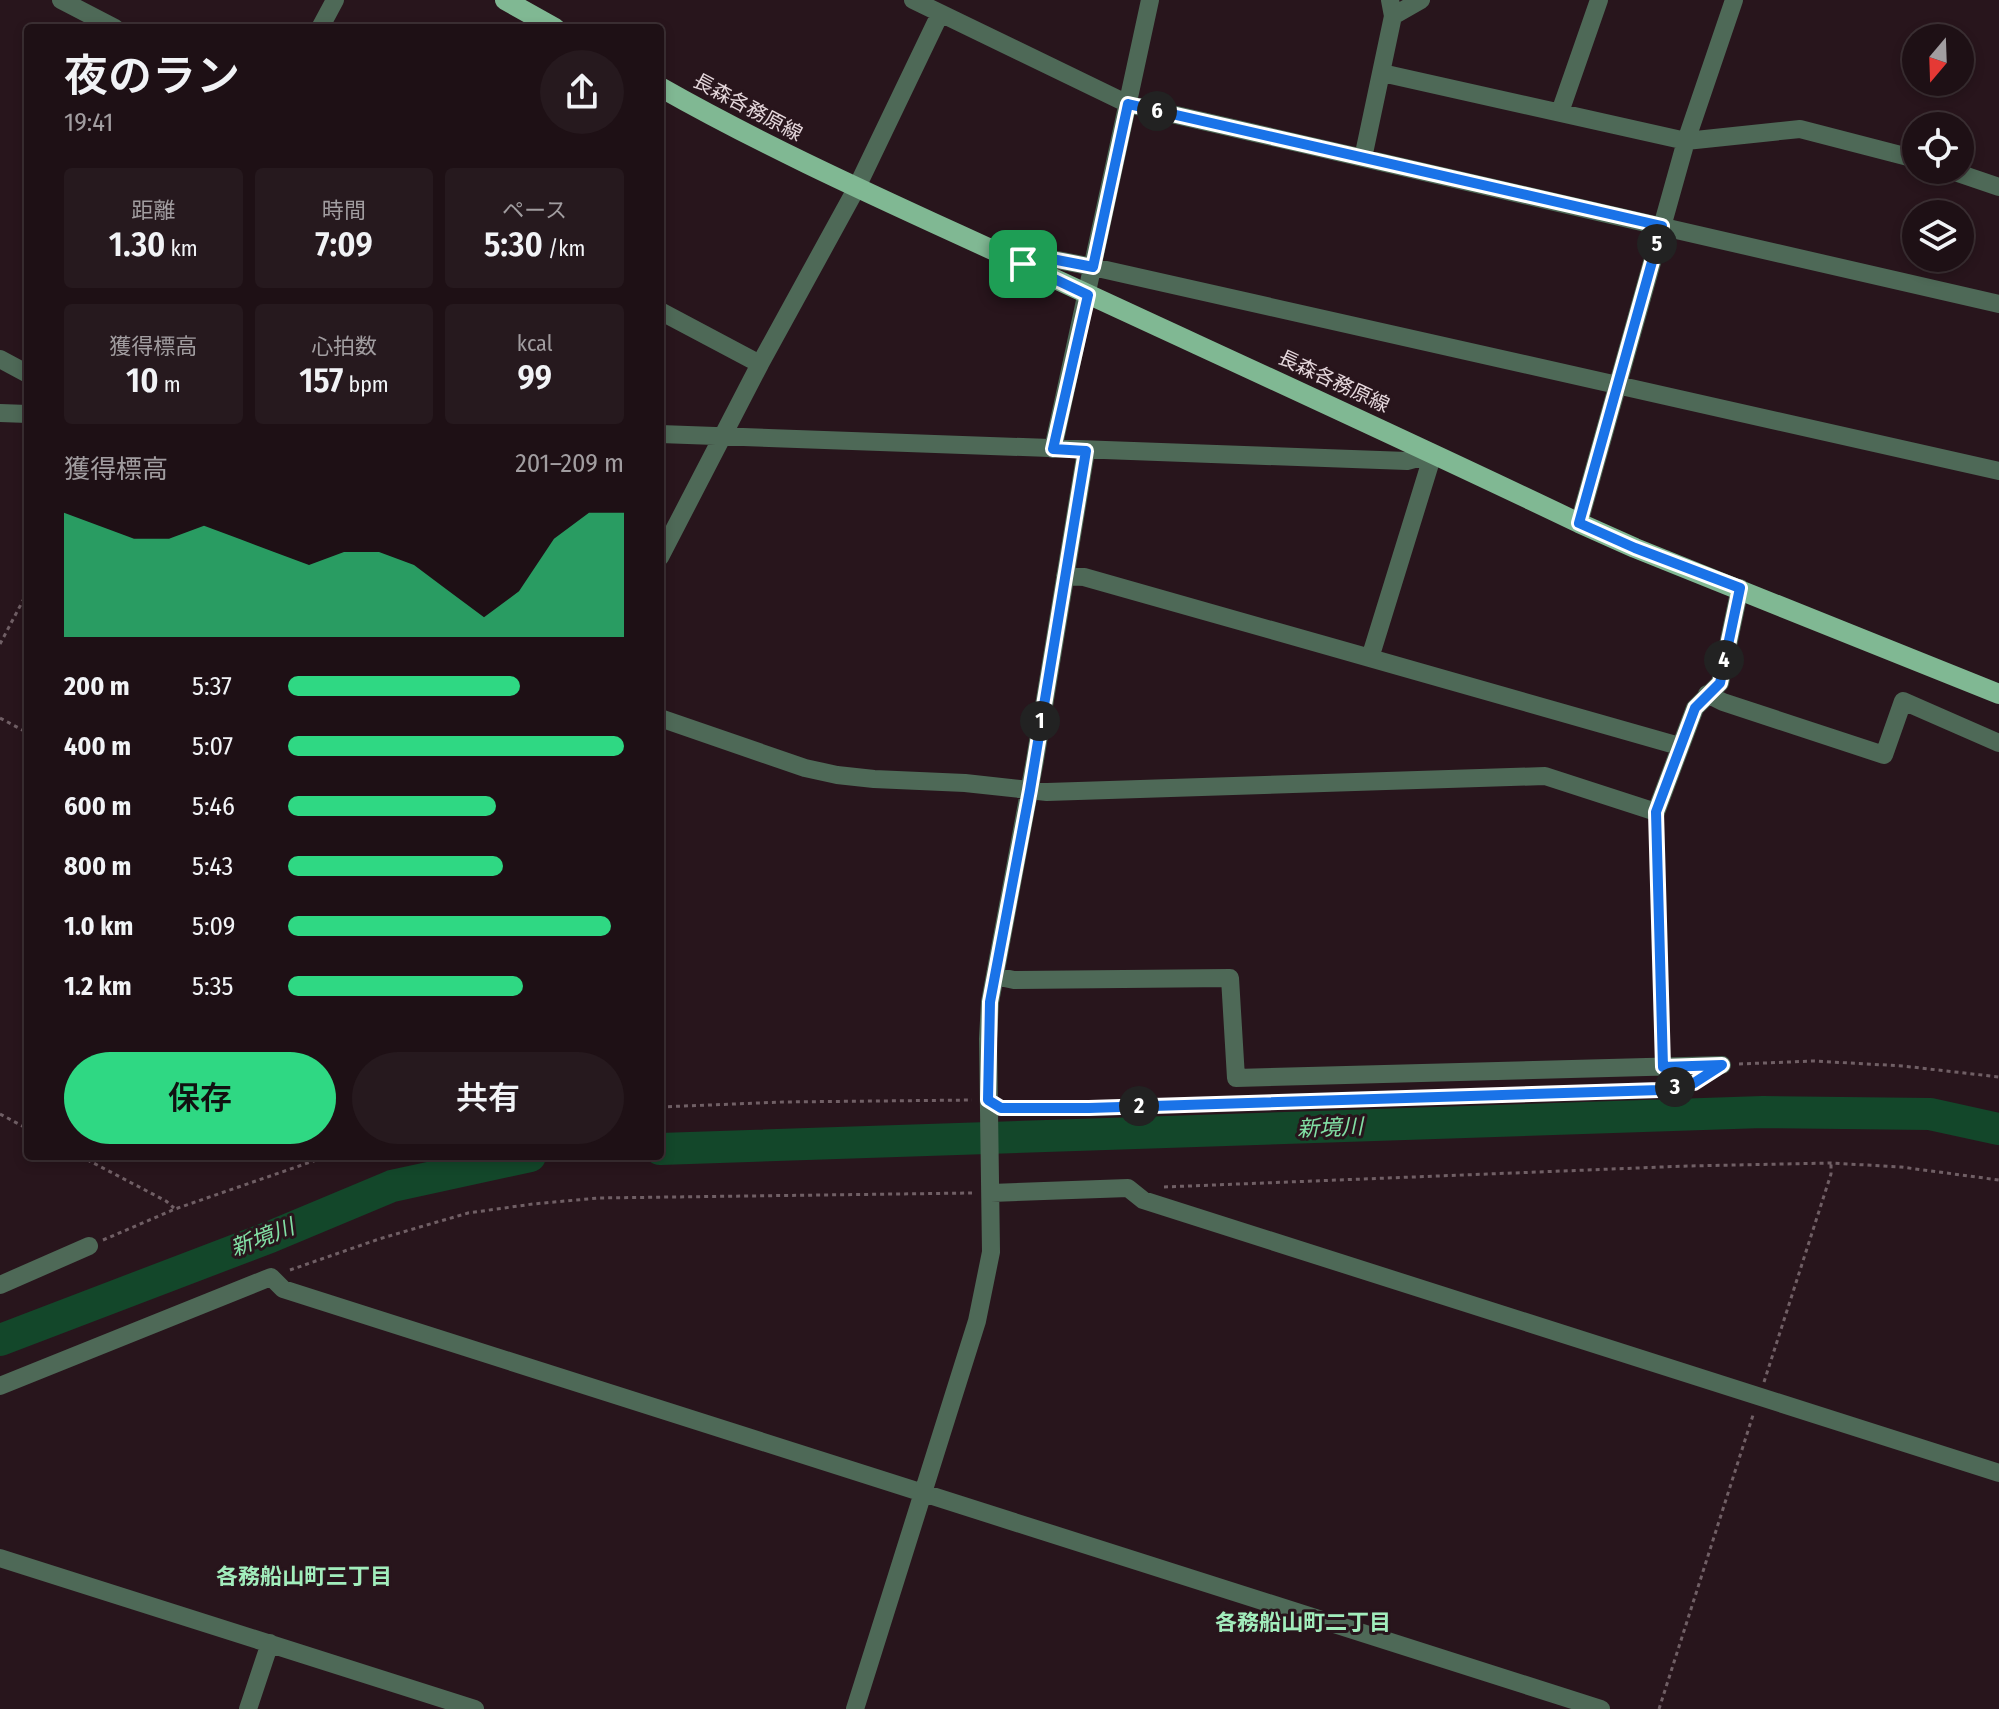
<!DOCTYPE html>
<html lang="ja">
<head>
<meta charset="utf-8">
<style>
  :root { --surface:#1e1015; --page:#26191e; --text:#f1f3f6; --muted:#a19da0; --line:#3c3034; --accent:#2fd883 }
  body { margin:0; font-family:"Fira Sans Condensed","Noto Sans JP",sans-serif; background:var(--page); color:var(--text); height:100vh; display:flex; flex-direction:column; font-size:30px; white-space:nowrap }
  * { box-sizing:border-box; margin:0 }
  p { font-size:26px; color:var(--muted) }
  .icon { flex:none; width:44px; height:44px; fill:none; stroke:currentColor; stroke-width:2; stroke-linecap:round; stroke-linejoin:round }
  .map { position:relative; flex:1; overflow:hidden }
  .panel { position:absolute; left:24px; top:24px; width:640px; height:1136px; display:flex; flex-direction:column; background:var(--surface); border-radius:8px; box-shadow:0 4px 12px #0003,0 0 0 2px var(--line) }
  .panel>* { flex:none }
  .needle { width:52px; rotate:199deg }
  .fabs { position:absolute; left:1902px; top:24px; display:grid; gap:16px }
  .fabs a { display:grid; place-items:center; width:72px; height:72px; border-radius:50%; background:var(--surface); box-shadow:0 4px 12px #0003,0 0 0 2px var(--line); font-size:40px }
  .pin { position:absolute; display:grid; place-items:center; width:68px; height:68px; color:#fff; margin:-34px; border-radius:16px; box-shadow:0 4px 12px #0006 }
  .km { position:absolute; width:40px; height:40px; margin:-20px; border-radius:50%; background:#222; color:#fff; font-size:22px; line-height:40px; text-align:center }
  .round { display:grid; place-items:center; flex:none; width:84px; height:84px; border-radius:42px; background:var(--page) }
  .headline { display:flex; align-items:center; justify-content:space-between; height:136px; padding:0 40px }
  h1 { font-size:44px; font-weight:600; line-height:60px }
  .metrics { display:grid; grid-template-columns:repeat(3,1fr); gap:12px; height:136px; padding:8px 40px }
  .metrics div { display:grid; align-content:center; border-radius:8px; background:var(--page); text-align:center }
  .metrics b { font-size:34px; font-weight:600 }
  .metrics small { font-size:22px; font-weight:400 }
  .metrics p { font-size:22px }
  .chart { height:224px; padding:16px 40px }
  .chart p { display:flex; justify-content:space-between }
  .chart svg { width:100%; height:144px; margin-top:8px; fill:var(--accent); opacity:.7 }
  .primary-button { display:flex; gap:16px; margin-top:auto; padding:16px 40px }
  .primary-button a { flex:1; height:92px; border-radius:48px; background:var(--accent); color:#111; font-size:32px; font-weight:600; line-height:92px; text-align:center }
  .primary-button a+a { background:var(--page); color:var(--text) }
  ul { padding:0 40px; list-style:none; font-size:26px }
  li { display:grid; grid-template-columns:128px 96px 1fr; align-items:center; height:60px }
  li i { height:20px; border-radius:10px; background:var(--accent) }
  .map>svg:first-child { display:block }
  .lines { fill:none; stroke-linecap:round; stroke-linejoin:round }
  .river { stroke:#13472a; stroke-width:32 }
  .path { stroke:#705f65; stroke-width:3; stroke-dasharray:4 4; stroke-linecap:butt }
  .minor { stroke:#4e6957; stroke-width:18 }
  .major { stroke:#80b893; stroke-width:20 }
  .route-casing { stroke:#fff; stroke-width:16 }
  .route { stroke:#1a73e8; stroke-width:10 }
  .labels { text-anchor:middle; stroke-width:6; stroke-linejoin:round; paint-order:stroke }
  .street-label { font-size:20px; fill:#e5d7dc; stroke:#28151c }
  .water-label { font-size:22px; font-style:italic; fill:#82e0a5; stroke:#28151c }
  .neighbourhood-label { font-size:22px; font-weight:bold; fill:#a2edbc; stroke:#28151c }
</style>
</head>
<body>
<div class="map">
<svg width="1999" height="1709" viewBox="0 0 1999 1709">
  <rect width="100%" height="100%" fill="#28151c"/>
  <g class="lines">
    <path class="river" d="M660,1149L1763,1112L1930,1114L1999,1129
      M0,1340L270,1237L392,1186L530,1156"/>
    <path class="path" d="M0,644L28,591
      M0,718L28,733
      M1657,831L1662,1048
      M1739,1064L1814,1061L1903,1066L1999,1077
      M660,1107L783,1102L972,1100
      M1006,1108H1089L1660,1090L1685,1085
      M0,1114L28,1129
      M80,1156L166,1201L174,1208
      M1164,1187L1687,1166L1831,1163L1901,1167L1999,1180
      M103,1240L175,1209L328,1156
      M290,1270L379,1239L468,1213L533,1204L598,1198L972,1193
      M1764,1382L1831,1174V1164
      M1659,1709L1754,1412"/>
    <path class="minor" d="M61,0L115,28
      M913,0L1128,104L1363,158L1393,16L1390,0
      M1734,0L1686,141L1800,129L1916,159
      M1393,16L1421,0
      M320,28L335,0
      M1382,73L1686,141L1579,523
      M1560,112L1599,0
      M1363,158L1999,304
      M1949,170L1999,187
      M1023,264L1047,258L1093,267L1999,471
      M660,311L760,364
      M0,359L28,374
      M0,413L28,414
      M660,434L1407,461L1433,454
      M1053,449L1150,0
      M660,557L760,364L856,189L940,14
      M1065,576L1084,577L1370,658L1433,454
      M1370,658L1679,746
      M1707,694L1723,702L1884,755L1903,701L1999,743
      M660,718L805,768L837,775L874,779L965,783L1047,792L1545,776L1656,812L1695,708L1720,683L1740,588
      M995,976L1014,980L1230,978L1236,1078L1722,1065
      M991,1193L1128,1188L1143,1200L1999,1473
      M0,1285L89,1246
      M0,1386L271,1277L283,1289L1601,1709
      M0,1558L475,1709
      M248,1709L270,1643
      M855,1709L977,1321L991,1252L988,1039L990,1002L1035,760L1086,451"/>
    <path class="major" d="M505,0L555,28
      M660,87C778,154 902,208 1025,265C1210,351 1395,435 1579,523L1635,548L1999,694"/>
  </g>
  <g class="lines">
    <defs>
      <path id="route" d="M1128,104L1662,226L1579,523L1635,548L1740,588L1720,683L1695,708L1656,812L1663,1067L1722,1065L1694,1083L1660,1090L1089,1108H1001L988,1100L990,1002L1030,790L1086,451L1053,449L1088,295L1023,264L1047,258L1093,267Z"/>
    </defs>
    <use href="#route" class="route-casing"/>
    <use href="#route" class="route"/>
  </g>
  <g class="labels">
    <g class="street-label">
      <text transform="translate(748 107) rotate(28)" y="7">長森各務原線</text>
      <text transform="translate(1334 381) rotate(25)" y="7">長森各務原線</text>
    </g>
    <g class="water-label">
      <text transform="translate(1330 1127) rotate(-2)" y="8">新境川</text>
      <text transform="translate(262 1237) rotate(-21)" y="8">新境川</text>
    </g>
    <g class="neighbourhood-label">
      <text x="304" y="1584">各務船山町三丁目</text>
      <text x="1303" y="1630">各務船山町二丁目</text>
    </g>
  </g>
</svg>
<div class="fabs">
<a><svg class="needle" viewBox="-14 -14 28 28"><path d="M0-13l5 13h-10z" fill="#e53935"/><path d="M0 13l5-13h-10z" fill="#a19da0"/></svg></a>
<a><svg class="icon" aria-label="locate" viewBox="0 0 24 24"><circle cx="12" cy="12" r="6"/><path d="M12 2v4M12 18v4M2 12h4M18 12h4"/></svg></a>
<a><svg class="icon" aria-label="layers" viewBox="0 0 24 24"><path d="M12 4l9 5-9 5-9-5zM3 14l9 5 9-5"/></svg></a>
</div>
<div class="pin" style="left:1023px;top:264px;background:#1e9e55"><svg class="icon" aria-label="arrive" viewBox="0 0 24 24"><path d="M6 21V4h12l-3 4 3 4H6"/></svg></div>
<b class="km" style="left:1040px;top:721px">1</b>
<b class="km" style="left:1139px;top:1106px">2</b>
<b class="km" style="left:1675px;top:1087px">3</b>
<b class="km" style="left:1724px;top:660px">4</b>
<b class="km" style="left:1657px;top:244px">5</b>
<b class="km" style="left:1157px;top:111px">6</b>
<section class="panel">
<div class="headline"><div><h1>夜のラン</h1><p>19:41</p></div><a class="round"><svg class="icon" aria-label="share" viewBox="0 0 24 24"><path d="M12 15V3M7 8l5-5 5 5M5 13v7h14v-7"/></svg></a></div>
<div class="metrics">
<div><p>距離</p><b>1.30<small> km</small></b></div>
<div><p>時間</p><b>7:09</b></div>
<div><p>ペース</p><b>5:30<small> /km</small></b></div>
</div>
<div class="metrics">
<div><p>獲得標高</p><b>10<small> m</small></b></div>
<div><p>心拍数</p><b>157<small> bpm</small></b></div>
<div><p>kcal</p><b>99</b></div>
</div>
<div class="chart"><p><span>獲得標高</span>201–209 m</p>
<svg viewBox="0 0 160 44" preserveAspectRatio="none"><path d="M0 44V6L10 10L20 14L30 14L40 10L50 14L60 18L70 22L80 18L90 18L100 22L110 30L120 38L130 30L140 14L150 6L160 6V44z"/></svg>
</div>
<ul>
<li><b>200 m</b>5:37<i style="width:69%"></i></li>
<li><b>400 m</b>5:07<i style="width:100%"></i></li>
<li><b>600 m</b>5:46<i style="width:62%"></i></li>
<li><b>800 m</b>5:43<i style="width:64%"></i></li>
<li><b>1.0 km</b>5:09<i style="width:96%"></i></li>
<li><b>1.2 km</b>5:35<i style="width:70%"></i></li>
</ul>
<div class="primary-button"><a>保存</a><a>共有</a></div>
</section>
</div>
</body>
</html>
